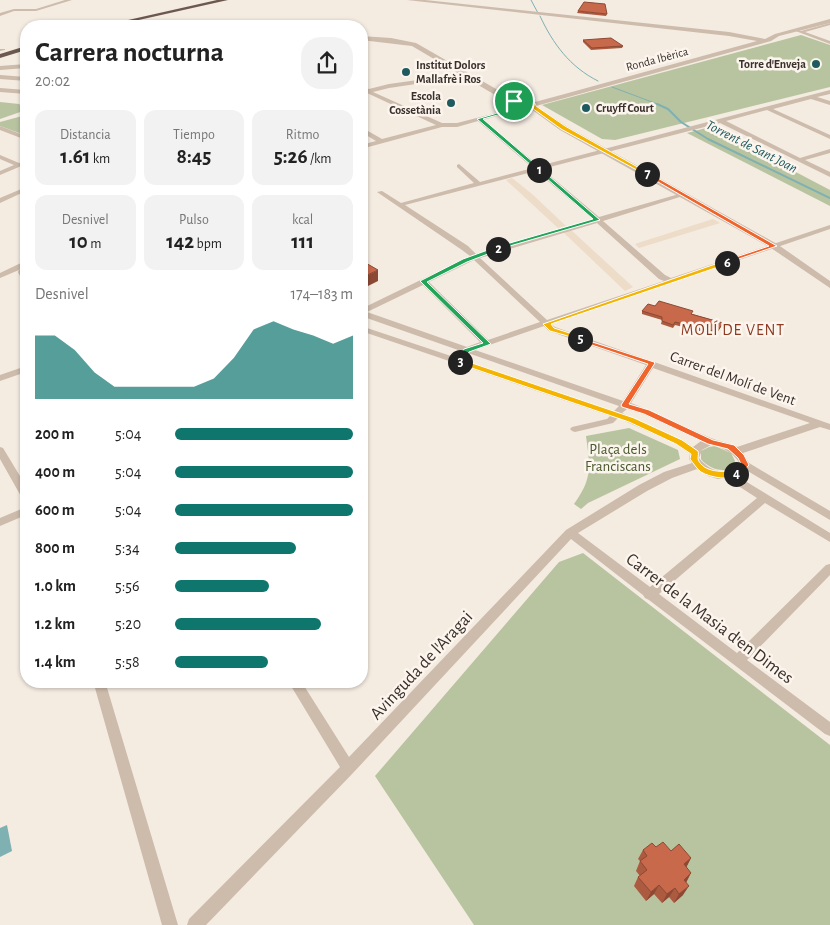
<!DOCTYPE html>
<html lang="es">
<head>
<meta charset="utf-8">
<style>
  :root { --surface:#fff; --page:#f2f2f2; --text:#222; --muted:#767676; --accent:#0f766e }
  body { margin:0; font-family:"Alegreya Sans",sans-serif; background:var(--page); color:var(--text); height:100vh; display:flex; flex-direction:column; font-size:19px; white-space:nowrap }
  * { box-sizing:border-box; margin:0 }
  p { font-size:16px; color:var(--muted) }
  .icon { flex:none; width:28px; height:28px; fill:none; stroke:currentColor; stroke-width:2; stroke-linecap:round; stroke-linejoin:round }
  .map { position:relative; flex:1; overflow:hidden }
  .drawer { position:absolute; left:20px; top:20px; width:348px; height:668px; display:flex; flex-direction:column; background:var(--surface); border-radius:20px; box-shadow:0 1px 4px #0004 }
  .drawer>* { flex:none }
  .pin { position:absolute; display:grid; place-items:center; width:42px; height:42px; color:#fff; margin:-21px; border:2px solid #fff; border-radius:50%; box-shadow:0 1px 5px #0007 }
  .km { position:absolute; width:25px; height:25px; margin:-12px; border-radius:50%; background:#222; color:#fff; font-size:14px; line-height:25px; text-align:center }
  .round { display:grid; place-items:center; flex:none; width:52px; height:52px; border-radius:20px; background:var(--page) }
  .headline { display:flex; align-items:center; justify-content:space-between; height:85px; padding:0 15px }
  h1 { font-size:28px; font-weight:700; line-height:38px }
  .figures { display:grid; grid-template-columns:repeat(3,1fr); gap:8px; height:85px; padding:5px 15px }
  .figures div { display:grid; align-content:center; border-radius:12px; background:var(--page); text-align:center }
  .figures b { font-size:21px; font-weight:700 }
  .figures small { font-size:14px; font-weight:400 }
  .figures p { font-size:14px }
  .chart { height:140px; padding:10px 15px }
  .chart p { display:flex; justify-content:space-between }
  .chart svg { width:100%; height:90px; margin-top:5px; fill:var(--accent); opacity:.7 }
  ul { padding:0 15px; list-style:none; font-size:16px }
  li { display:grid; grid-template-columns:80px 60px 1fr; align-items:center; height:38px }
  li i { height:12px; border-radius:6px; background:var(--accent) }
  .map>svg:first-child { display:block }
  .green { fill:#b8c4a0 }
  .plaza { fill:#ecdcc8 }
  .water { fill:#7fb0b2 }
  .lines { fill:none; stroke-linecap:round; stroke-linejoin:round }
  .stream-far1 { stroke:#7fb0b2; stroke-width:1 }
  .stream { stroke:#7fb0b2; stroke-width:2 }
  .minor { fill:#cdbbac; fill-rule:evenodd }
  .tertiary { fill:#cdbbac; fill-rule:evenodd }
  .trunk { fill:#6c584f; fill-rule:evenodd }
  .wall { fill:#ac5a40 }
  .shaded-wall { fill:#8c4a34 }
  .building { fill:#c8694b; stroke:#8c4a34 }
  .split-1 { fill:#22a559; stroke:#fff }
  .split-2 { fill:#22a559; stroke:#fff }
  .split-3 { fill:#22a559; stroke:#fff }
  .split-4 { fill:#f5b400; stroke:#fff }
  .split-5 { fill:#f0652b; stroke:#fff }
  .split-6 { fill:#f5b400; stroke:#fff }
  .split-7 { fill:#f0652b; stroke:#fff }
  .split-8 { fill:#f5b400; stroke:#fff }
  .poi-dot { fill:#1f5a5e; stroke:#fbf5ee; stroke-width:2 }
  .labels { text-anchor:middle; stroke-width:5; stroke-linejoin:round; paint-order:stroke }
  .far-street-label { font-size:12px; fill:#3b302b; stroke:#fbf5ee }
  .far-poi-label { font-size:12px; font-weight:bold; fill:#3b302b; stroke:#fbf5ee; text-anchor:end }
  .far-water-label { font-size:14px; font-style:italic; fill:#1f5a5e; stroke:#fbf5ee }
  .street-label { font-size:15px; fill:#3b302b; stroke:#fbf5ee }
  .park-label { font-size:15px; fill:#4a5a2e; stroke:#fbf5ee }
  .neighbourhood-label { font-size:16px; letter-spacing:1px; fill:#8c3b22; stroke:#fbf5ee }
  .near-street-label { font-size:18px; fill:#3b302b; stroke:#fbf5ee }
</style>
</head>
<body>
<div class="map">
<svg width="830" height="925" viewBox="0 0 830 925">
  <rect width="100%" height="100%" fill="#f4ebe1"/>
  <path class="green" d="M801,35L830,45V87L615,140L602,139L542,105Z
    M0,102L19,104L26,110L0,119Z
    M26,115V132L22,134L0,126V122Z
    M710,127L830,190V206L687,133Z
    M629,428L678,450L680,459L588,503L581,509L574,504C593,478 590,466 586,436Z
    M715,446L731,453L735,461C731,477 708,469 701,459V451L709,447Z
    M583,553L830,745V925H474L375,776L559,562Z"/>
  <path class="plaza" d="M512,178L532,194L566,226L558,228L506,180Z
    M713,219L720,223L639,248L635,244Z
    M571,230L633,287L625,291L563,232Z"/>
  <path class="water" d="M7,825L12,851L0,857V828Z"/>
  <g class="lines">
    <path class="stream-far1" d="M531,0L538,13
      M540,16C553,44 570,67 598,81
      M612,87L660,105"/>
    <path class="stream" d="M657,104L668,109L681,122L708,139L830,198"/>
    <path class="minor" d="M65,0H72L36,11H14L0,16V13L14,9H36Z
      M830,23V25L805,32L830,41V44L793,30L795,29L801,31Z
      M0,49H5V50L0,51Z
      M468,73L470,74V76L389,88L373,92L442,123H457L524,106V108L483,120L539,166L830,90V94L817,97L830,101V105L811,99L773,109L830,135V139L767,110L726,121L800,158L830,149V153L805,160L830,172V177L720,123L542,169L599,217L679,194H683V196L603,221L665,275L671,278L830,225V229L551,324L555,327L830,424V430L820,427L743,453L749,463L830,511V520L746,470L737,476L830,533V542L765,503L659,594L737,653L826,565L830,564V575L747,660L830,722V736L825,734L649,600L645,598L643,595L571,539L353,773L206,925H187L189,919L340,767L288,681H301L349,757L566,530L639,485L664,472L692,463L689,459L690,454L676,444L618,418L613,423L575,432L572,431L570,429L572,427L607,419L610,416L361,331V326L457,358L461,351L361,316V309L470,256L462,250L377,192L382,191L401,203L474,183L457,167V165L459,164L480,182L533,168L478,121L457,127H442L361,149V145L376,141L361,132V127L382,139L436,125L367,93H363L361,86L369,89L389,84ZM536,171L593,219L476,254L468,246L405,205ZM597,223L659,279L664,281L547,320L480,258ZM474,260L540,322L488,340L429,282ZM423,285L480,342L467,347L367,312ZM544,326L549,331L646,365L623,401L475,350ZM468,353L619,406L614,411L464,360ZM653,368L810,423L737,447C729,442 720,442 711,438C684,427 658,413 631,403ZM627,409L643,414L701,441L693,447L682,440L622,413ZM711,445C724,448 733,452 740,464C726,476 710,472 699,458L702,450ZM697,469L708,476L718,479L726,478L757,498L650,587L578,533L647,491L672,478Z
      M0,75L26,77V81L0,79Z
      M0,88L26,90V94L0,92Z
      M0,126L26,136V140L0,130Z
      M0,155L19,163L26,160V164L0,175V171L14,165L0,159Z
      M26,187V191L0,203V198Z
      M23,262H26V267L0,278V273Z
      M19,270H25L26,282H23L18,272Z
      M26,366V372L0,381V375Z
      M0,447L3,448L26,486V499L22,498L0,459Z
      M26,507V515L0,526V518Z
      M93,681H105L178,925H162Z"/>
    <path class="tertiary" d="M407,0H425L729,32L765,39L775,34L830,19V23L779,36L771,41L536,106L566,126L777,244L830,281V288L771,248L560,130L531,109L517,108L412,46L361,40V36L391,38L416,43L522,104L530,105L526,102L528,101L535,102L561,95L757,41L729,36Z
      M26,64V68L0,70V66Z"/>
    <path class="trunk" d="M217,0H228L112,26L106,25Z
      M26,46V50L0,58V54Z"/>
  </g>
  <path class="wall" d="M578,11L607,14L606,16L577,13Z
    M583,40L623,46L622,48L591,50L583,42Z
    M655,306L692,314L723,323L716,335L675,325L673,328L661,324L662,320L642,314V311Z
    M656,847L671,851L691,858L686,867V883L683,895L674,903L669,897L662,903L654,894L646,901L634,886L638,877L640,876L636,871L640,861L638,859L643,850Z"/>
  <path class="shaded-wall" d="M378,270V281L362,289V278Z
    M691,858L686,868L684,864Z
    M691,873L686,883L684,880Z
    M659,885L654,894L646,901L651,892Z
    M689,886L683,895L674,903L679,894Z
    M675,888L669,897L662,903L667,894Z"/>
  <path class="building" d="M584,2L605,4L607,14L578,11Z
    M611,38L623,46L592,48L583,40Z
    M364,262L378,270L361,278V263Z
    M659,301L693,311L691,314L723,323L717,332L675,322L673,325L662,321V317L642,311L648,304L655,306Z
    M663,842L671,851L679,844L691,858L684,864L691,873L684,880L689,886L679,894L675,888L667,894L659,885L651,892L638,877L647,870L640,861L647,856L643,850L652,843L656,847Z"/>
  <path class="split-1" d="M513,100H516L523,108L483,119L541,169V171H538L477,119L518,107Z"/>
  <path class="split-2" d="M538,169H541L600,220L496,250V247L593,219L538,171Z"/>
  <path class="split-3" d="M496,247L501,249L467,262L427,282L491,344L469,352L463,363H457L456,362L464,349L483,343L420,281L463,259Z"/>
  <path class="split-4" d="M457,360H463L634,418L682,440L698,451C699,453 698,456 698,459C703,473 724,472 736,471L740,474C731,481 711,478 701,472C697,469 693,463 690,459L691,454L676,444L629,422L457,363Z"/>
  <path class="split-5" d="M577,337L654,362L655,363L629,404L649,410L713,440L734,445L744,455L749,465L738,476H733V471L741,464L738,458L728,449L708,444L644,414L622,407L621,405L648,364L577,340Z"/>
  <path class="split-6" d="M724,261L730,263L551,324L554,328L582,337V340L550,331L543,324Z"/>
  <path class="split-7" d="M646,173H649L777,246L724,264V261L769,246L646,175Z"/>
  <path class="split-8" d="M514,100L535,103L536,106L565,126L650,174L646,175L561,129L532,108L531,105L513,102Z"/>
  <g class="poi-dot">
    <circle cx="816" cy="64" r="5"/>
    <circle cx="406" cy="72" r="5"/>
    <circle cx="451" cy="103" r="5"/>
    <circle cx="586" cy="108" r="5"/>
  </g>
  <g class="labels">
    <g class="far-street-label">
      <text transform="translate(657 59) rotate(-15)" y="4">Ronda Ibèrica</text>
    </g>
    <g class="far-poi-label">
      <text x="806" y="68">Torre d'Enveja</text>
      <text x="416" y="69" text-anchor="start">Institut Dolors<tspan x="416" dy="14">Mallafrè i Ros</tspan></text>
      <text x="441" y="100">Escola<tspan x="441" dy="14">Cossetània</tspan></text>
      <text x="596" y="112" text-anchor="start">Cruyff Court</text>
    </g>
    <g class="far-water-label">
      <text transform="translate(752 146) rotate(27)" y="5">Torrent de Sant Joan</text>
    </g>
    <g class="street-label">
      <text transform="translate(733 378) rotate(20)" y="5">Carrer del Molí de Vent</text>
    </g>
    <g class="park-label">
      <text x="618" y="454">Plaça dels<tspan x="618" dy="17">Franciscans</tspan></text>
    </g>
    <g class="neighbourhood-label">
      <text x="733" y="335">MOLÍ DE VENT</text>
    </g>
    <g class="near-street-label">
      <text transform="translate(710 618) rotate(37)" y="6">Carrer de la Masia d'en Dimes</text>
      <text transform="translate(421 665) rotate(-47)" y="6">Avinguda de l'Aragai</text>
    </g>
  </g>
</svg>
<div class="pin" style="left:514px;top:101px;background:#1e9e55"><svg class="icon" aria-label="arrive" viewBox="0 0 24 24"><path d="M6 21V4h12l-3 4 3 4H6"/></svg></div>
<b class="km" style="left:539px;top:170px">1</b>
<b class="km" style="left:498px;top:249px">2</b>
<b class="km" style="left:460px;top:362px">3</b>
<b class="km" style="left:736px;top:474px">4</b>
<b class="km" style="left:580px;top:339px">5</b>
<b class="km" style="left:727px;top:263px">6</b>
<b class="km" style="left:647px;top:174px">7</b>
<section class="drawer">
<div class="headline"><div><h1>Carrera nocturna</h1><p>20:02</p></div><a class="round"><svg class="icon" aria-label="share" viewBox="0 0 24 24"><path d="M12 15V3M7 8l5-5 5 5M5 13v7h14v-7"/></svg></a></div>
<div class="figures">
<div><p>Distancia</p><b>1.61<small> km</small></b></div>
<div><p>Tiempo</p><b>8:45</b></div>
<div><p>Ritmo</p><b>5:26<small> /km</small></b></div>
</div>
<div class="figures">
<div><p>Desnivel</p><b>10<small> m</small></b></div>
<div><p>Pulso</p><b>142<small> bpm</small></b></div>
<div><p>kcal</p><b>111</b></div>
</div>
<div class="chart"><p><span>Desnivel</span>174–183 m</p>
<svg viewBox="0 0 160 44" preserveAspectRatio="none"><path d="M0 44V13L10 13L20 20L30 31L40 38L50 38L60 38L70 38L80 38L90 34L100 24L110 10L120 6L130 10L140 13L150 17L160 13V44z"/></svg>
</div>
<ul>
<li><b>200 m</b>5:04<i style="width:100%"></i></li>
<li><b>400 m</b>5:04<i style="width:100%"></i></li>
<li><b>600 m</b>5:04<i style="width:100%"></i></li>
<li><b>800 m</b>5:34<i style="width:68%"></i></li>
<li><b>1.0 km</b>5:56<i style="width:53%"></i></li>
<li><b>1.2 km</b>5:20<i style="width:82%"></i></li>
<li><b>1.4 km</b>5:58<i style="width:52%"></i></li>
</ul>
</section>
</div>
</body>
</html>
